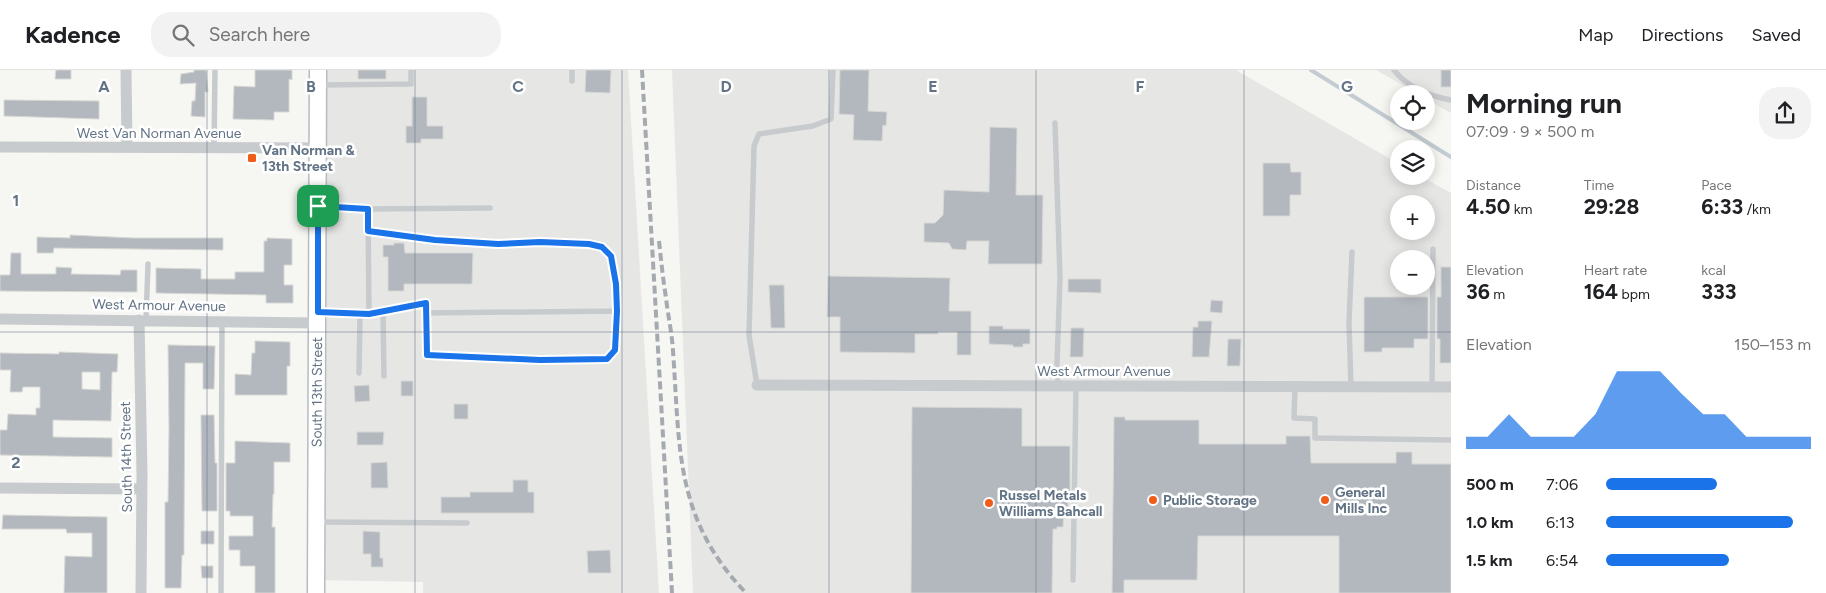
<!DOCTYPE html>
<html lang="en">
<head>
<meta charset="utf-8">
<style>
  :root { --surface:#fff; --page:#f2f2f2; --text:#202124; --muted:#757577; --line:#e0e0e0; --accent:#1a73e8 }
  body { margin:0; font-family:Figtree,sans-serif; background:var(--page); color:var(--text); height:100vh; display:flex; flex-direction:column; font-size:19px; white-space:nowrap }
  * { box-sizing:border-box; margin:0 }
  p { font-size:16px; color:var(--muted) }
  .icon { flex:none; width:28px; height:28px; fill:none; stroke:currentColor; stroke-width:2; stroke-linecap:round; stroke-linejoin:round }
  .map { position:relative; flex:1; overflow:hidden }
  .sheet { display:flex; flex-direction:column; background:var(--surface); width:375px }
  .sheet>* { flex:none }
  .fabs { position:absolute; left:1390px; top:15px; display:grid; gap:10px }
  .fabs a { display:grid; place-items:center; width:45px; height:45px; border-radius:50%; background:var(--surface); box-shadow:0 2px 12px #0003; font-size:25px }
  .pin { position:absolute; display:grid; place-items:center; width:42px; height:42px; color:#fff; margin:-21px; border-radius:10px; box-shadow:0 2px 8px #0006 }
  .round { display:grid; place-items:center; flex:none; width:52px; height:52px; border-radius:20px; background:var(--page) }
  .overview { display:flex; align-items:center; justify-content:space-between; height:85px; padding:0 15px }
  h1 { font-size:28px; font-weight:700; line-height:38px }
  .figures { display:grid; grid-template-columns:repeat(3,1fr); gap:8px; height:85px; padding:5px 15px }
  .figures div { display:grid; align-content:center }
  .figures b { font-size:21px; font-weight:700 }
  .figures small { font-size:14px; font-weight:400 }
  .figures p { font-size:14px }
  .chart { height:140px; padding:10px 15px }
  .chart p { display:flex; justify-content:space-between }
  .chart svg { width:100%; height:90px; margin-top:5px; fill:var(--accent); opacity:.7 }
  ul { padding:0 15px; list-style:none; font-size:16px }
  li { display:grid; grid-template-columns:80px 60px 1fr; align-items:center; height:38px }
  li i { height:12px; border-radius:6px; background:var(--accent) }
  header { display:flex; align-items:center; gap:30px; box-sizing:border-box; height:70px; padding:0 25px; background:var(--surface); border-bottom:1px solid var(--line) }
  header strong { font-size:24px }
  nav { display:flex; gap:28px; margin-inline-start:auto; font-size:18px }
  .search { width:350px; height:45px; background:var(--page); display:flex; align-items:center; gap:12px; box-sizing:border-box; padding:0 18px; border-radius:20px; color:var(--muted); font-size:19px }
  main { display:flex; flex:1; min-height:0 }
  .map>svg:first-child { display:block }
  .built { fill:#e6e7e5; fill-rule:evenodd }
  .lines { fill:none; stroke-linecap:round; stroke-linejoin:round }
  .stream { stroke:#c3ccd2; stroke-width:4 }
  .building { fill:#b2b8be; stroke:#d7d7d4; fill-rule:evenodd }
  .secondary-casing { stroke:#b7bcc1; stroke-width:19 }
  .lane { stroke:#c8cbce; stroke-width:5.5 }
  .street { stroke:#c8cbce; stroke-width:11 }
  .secondary { stroke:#fff; stroke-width:16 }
  .rail { stroke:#a5aab1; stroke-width:4; stroke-dasharray:8 4; stroke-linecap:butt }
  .route-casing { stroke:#fff; stroke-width:10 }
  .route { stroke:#1a73e8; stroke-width:6 }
  .grid { fill:none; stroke:#627385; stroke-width:1; stroke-opacity:0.55 }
  .poi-dot { fill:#ef5d18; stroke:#fff; stroke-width:2 }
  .labels { text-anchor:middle; stroke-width:5; stroke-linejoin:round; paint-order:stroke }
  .street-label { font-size:14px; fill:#627385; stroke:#fff }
  .poi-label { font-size:14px; font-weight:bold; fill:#627385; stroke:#fff; text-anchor:start }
  .grid-label { font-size:16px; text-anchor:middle; font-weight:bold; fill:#627385; stroke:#fff; stroke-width:5; stroke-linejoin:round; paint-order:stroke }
</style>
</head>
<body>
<header>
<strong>Kadence</strong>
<div class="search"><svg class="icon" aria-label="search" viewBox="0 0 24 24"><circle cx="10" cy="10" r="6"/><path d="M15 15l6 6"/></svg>Search here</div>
<nav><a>Map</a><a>Directions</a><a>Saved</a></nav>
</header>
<main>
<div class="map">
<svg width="1451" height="523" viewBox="0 0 1451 523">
  <rect width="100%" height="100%" fill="#f6f6f2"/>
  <path class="built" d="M318,0H628L659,523H423V512L316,510Z
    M672,0H1236L1399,94V106H1420L1451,123V523H693ZM1399,134H1426V161H1399ZM1399,189H1426V216H1399Z
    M1376,0H1451V43L1426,29V24H1418Z"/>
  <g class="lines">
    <path class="stream" d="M1311,0L1451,87"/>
  </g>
  <path class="building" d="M56,0H71V9H55Z
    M194,0H206L208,22H205V47L191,46L192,31H195L196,13L180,14L181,4L194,2Z
    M255,0H292V10L289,9V42H274V50L233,49L234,16L255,17Z
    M358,0H386V9H358Z
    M586,0H611L610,23L585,22Z
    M840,0H869L868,41L887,42L886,56L883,55L882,71L853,70L854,45L839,44Z
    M1441,0H1451V17H1441Z
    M412,27H427V56H443V69H421V73H406V56H412Z
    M4,30L99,31V49L4,46Z
    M990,57L1017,58L1016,125H1043L1042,194H988L989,171H967L966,180L952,179L949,173L924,172V153H935L943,145L944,120L989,122Z
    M1263,93H1290L1291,102H1301V125H1290V146H1263Z
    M70,165L133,168H223V180L54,178L53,183H37V167L70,168Z
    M267,168L292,169V195H284V215H293V233H266V225L156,223V198L201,199V209H235V202H264V171H267Z
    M394,173H404L405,183H473L472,214H404V221H388V187H383V175H394Z
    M11,183H21V204H56V197L72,198L71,204L120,205L121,200H137V222L0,221V205H10Z
    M1441,197H1451V293H1440V269H1437V227H1441Z
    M828,206L950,208L949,241H971V285H957V262H938V264H915V283L840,282V247H827Z
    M1068,209H1101V223L1068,222Z
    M769,215H784L785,258H771Z
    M1364,227H1428V269H1414V278H1382V282H1364Z
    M1211,230L1223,231L1222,243L1210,242Z
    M1198,251H1212L1209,287H1192L1193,257H1198Z
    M989,256H1003V259H1030V274H1023V277H1013V275L989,274Z
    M1071,258H1084L1083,287H1070Z
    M1228,269H1241L1240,296H1227Z
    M255,271L290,272V296H287V325H235V304L251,305L252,283H255Z
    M168,275L215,276L214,319H203V293H185L184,467V485H182L181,518H165V432H168L169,359Z
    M59,282L118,284L117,302H112L111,351L53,350V367L112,368V387L0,385V360H7L8,344L36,345V338H40V317H23L22,322H10L11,300H0V283L59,284ZM82,302H100V320L82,319Z
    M401,311H413V326H401Z
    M369,315L370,331L355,332L354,316Z
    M454,334H468V349H454Z
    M912,337L1022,338V376H1070V427H1068V438H1064L1063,457H1057V459H1053L1052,523H911Z
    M201,345H214L215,393H217V441H202Z
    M1114,347H1125V350H1199V374H1286V366H1310L1311,393H1396V382H1412V394H1451V523H1339V466H1198L1197,510H1124V523H1112Z
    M357,362H384L383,375H357Z
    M235,371L290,373V392H274V424H273L272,457H275V523H255V496H240V480H229V466H253V446H230V441H226V393H235Z
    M387,392L388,418H371V393Z
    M513,410H528V422H534V443H441V427H470V422H513Z
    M3,445L107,447V523H64L65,486L92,487V463H67L66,459H2Z
    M201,461H214V474H201Z
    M363,461L380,462V488H383V497H371V484H363Z
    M610,480L611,503H588L587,481Z
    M201,496H213V508H202Z"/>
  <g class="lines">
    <defs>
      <g id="secondary">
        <path id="s1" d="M316,523L318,0"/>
      </g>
    </defs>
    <use href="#secondary" class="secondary-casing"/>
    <path class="lane" d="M1394,0C1407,17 1430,26 1451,30
      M572,11V0
      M320,15L411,14V0
      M1055,53L1060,208L1057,294L1058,316
      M214,78L215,0
      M320,136L368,139L490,138
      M368,161L435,171L498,174L540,172L589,174L602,177L611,186L616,214L617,241L615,280L607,289L540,290L427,285L426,233L369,244
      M383,241L384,306
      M319,242L369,244L368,139
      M426,243L617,241
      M146,250L148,194
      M359,303L360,244
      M757,315L749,265L754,76L759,64L813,56L831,49L833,0
      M1295,317L1294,348L1315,349V368L1451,370
      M1351,317L1349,253L1352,182
      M1432,317L1433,179
      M318,452L467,453
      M1073,510L1076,316
      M221,523L222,251"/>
    <path class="street" d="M126,0L127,77
      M0,77L318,78
      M0,249L318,253
      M139,250L142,404L141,523
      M757,315L1451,317
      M0,418L142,419"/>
    <use href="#secondary" class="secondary"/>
    <path class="rail" d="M642,0L672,523
      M659,171C661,190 663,209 666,228C668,246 672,263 673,281C680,377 674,448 746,523"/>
  </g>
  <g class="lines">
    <defs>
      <path id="route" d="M318,136L368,139V161L435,170L498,174L540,172L589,174L602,177L611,186L616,214L617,241L615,280L607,289L540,290L427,285L426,233L369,244L318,242Z"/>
    </defs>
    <use href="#route" class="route-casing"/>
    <use href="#route" class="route"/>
  </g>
  <path class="grid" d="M207,0V523M415,0V523M622,0V523M829,0V523M1036,0V523M1244,0V523M0,262H1451"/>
  <g class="poi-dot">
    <rect x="247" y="83" width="10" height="10" rx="2.5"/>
    <circle cx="1153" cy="430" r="5"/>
    <circle cx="1325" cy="430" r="5"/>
    <circle cx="989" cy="433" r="5"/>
  </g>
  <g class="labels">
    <g class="street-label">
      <text x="159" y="68">West Van Norman Avenue</text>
      <text transform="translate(159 235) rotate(1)" y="5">West Armour Avenue</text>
      <text x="1104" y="306">West Armour Avenue</text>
      <text dy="5" stroke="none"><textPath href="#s1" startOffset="201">South 13th Street</textPath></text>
      <text transform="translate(126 387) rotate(-91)" y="5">South 14th Street</text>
    </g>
    <g class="poi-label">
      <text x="262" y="85">Van Norman &amp;<tspan x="262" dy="16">13th Street</tspan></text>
      <text x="1335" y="427">General<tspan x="1335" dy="16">Mills Inc</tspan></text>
      <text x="999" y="430">Russel Metals<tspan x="999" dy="16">Williams Bahcall</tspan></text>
      <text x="1163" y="435">Public Storage</text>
    </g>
  </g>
  <g class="grid-label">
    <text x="104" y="22">A</text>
    <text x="311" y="22">B</text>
    <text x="518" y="22">C</text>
    <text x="726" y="22">D</text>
    <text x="933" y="22">E</text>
    <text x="1140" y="22">F</text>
    <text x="1347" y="22">G</text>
    <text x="16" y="136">1</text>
    <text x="16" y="398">2</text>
  </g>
</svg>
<div class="fabs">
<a><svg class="icon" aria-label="locate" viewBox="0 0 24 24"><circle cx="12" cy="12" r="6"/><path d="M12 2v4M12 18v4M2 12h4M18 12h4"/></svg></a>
<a><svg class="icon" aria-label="layers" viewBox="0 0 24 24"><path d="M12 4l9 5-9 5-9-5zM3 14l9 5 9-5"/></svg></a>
<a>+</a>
<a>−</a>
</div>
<div class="pin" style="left:318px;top:136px;background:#1e9e55"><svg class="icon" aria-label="arrive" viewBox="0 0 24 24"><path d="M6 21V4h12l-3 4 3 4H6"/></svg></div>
</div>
<section class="sheet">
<div class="overview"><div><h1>Morning run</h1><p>07:09 · 9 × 500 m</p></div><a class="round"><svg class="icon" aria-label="share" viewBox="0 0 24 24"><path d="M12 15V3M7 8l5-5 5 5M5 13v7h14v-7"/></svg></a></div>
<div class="figures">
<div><p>Distance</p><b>4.50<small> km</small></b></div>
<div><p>Time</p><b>29:28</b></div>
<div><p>Pace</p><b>6:33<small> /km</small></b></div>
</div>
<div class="figures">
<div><p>Elevation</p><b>36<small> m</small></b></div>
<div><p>Heart rate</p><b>164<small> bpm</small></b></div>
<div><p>kcal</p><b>333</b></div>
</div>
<div class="chart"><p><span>Elevation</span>150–153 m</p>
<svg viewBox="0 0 160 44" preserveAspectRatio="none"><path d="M0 44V38L10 38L20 27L30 38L40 38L50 38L60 27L70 6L80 6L90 6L100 17L110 27L120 27L130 38L140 38L150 38L160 38V44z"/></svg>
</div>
<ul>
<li><b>500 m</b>7:06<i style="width:54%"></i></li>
<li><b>1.0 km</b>6:13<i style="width:91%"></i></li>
<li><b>1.5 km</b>6:54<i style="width:60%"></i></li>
</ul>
</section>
</main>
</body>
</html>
